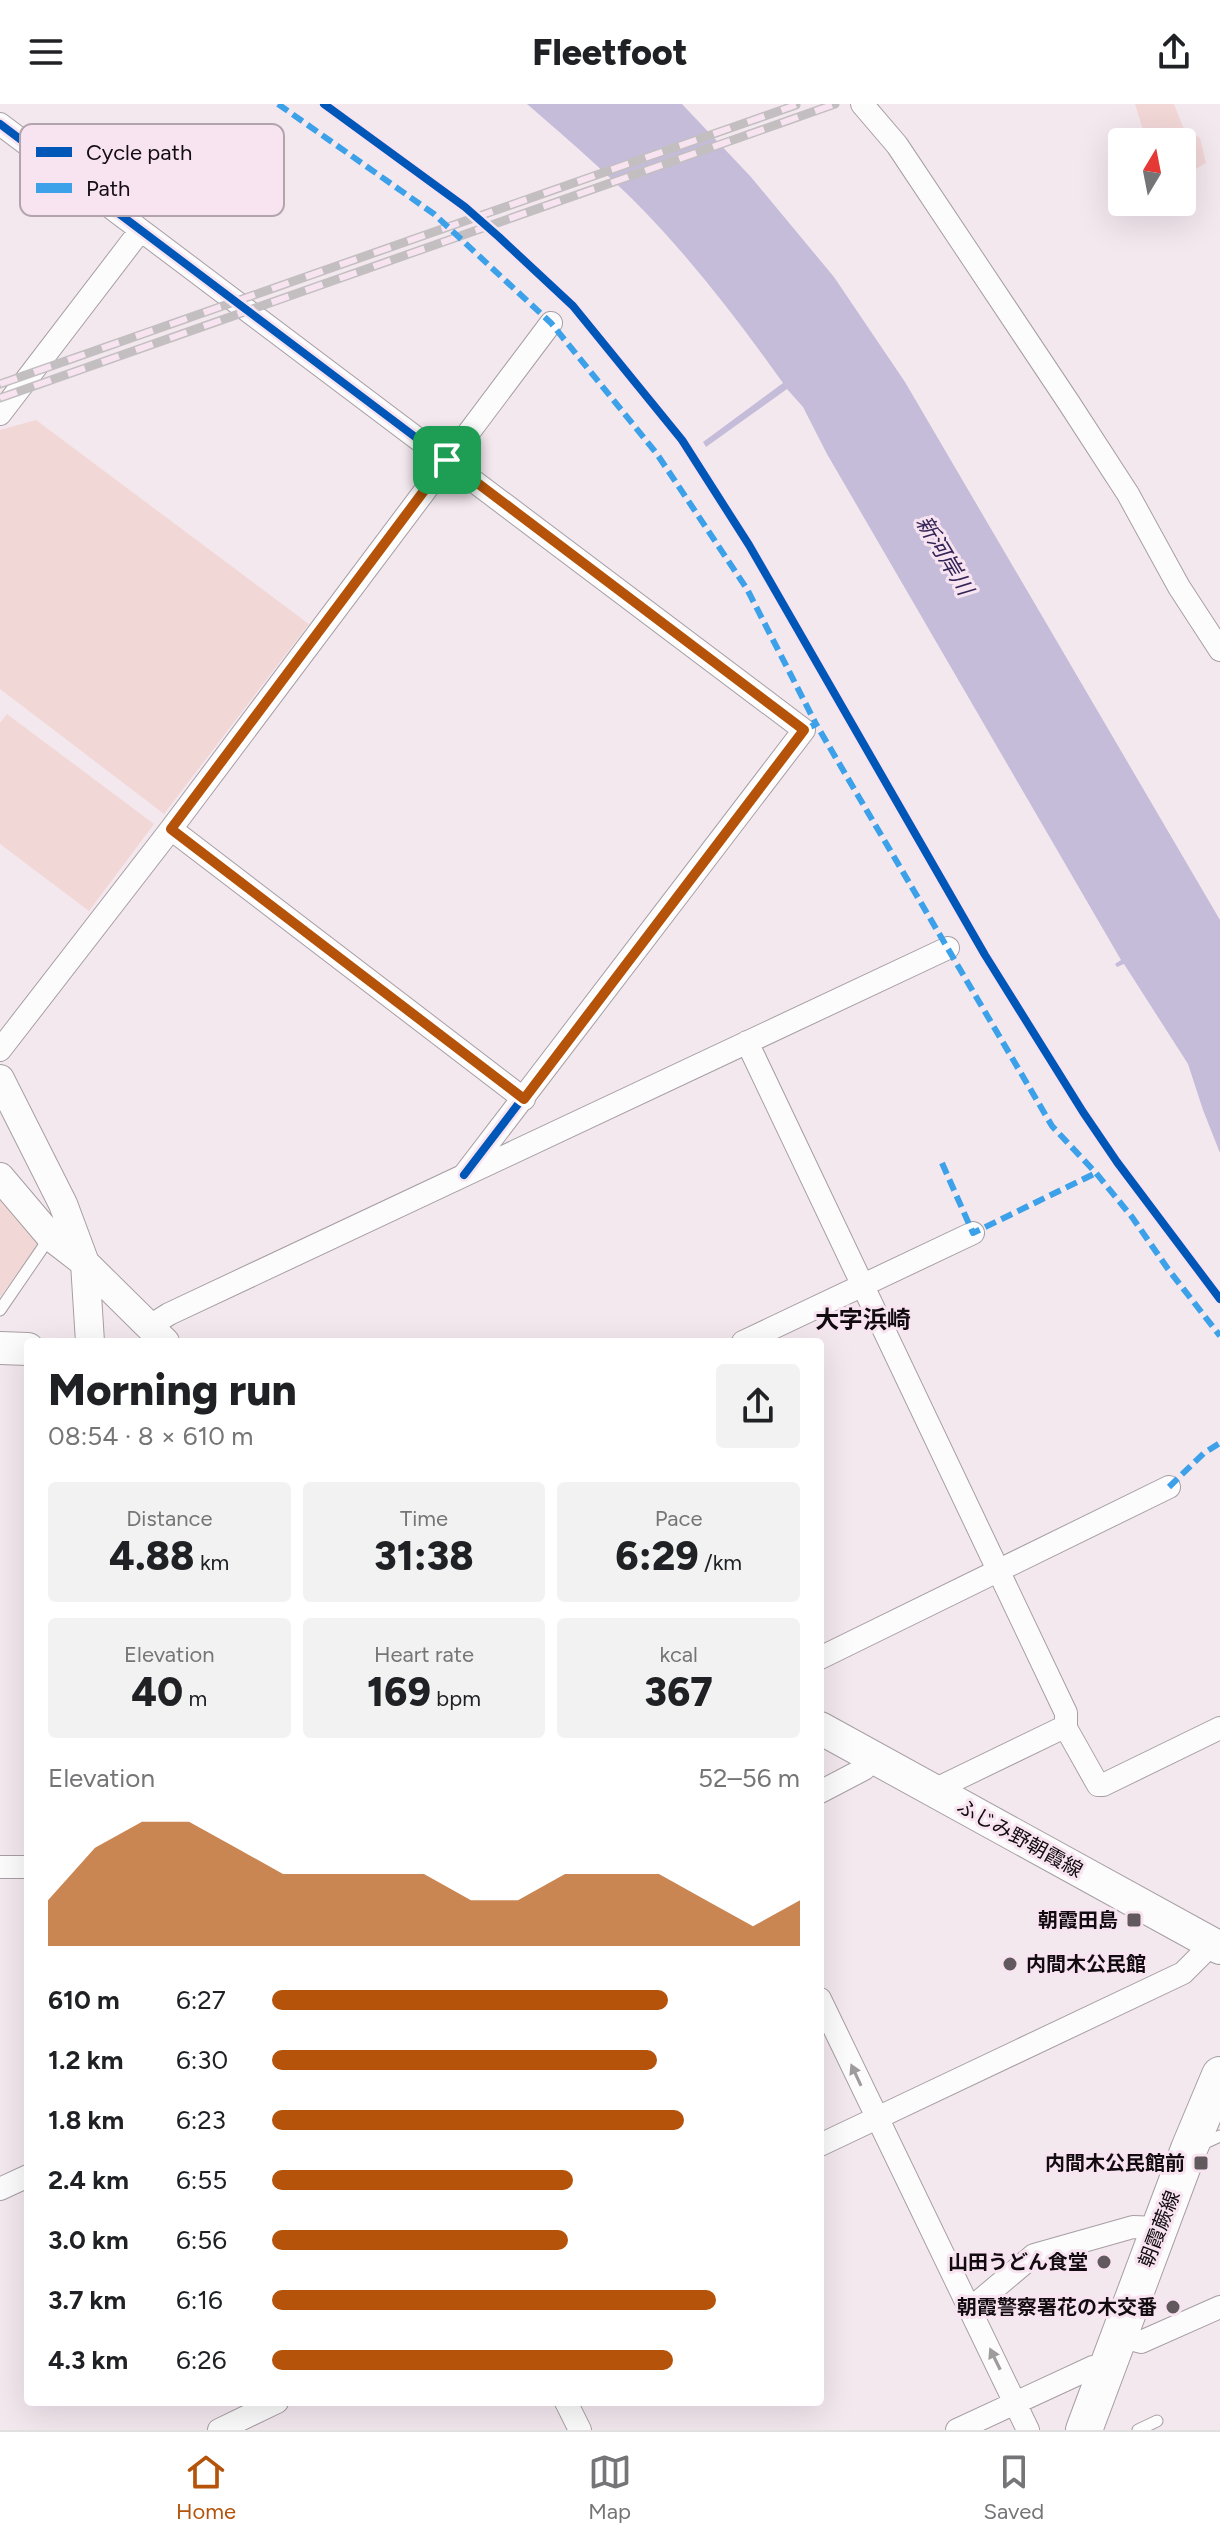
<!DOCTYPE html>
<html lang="en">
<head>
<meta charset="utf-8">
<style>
  :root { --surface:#fff; --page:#f2f2f2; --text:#202124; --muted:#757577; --line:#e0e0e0; --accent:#b45309 }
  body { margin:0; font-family:Figtree,"Noto Sans JP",sans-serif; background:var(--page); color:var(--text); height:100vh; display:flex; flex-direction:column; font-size:30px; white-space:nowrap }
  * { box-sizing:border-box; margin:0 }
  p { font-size:26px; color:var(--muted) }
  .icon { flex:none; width:44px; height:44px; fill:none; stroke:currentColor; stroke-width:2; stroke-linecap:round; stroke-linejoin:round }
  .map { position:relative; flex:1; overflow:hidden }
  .details { position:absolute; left:24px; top:1234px; width:800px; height:1068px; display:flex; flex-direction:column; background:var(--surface); border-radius:8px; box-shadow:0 8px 32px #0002 }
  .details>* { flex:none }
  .needle { width:52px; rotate:10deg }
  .controls { position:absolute; left:1108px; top:24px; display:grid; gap:16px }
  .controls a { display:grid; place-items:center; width:88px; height:88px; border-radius:8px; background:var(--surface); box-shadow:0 8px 32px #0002; font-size:40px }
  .pin { position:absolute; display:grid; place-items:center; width:68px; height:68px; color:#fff; margin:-34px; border-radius:16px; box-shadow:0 4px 12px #0006 }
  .round { display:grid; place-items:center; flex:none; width:84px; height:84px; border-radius:8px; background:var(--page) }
  .summary { display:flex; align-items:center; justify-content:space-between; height:136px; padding:0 24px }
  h1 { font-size:44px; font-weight:800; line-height:60px }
  .figures { display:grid; grid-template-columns:repeat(3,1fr); gap:12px; height:136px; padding:8px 24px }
  .figures div { display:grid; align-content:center; border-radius:8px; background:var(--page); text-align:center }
  .figures b { font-size:40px; font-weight:800 }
  .figures small { font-size:22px; font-weight:400 }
  .figures p { font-size:22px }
  .chart { height:224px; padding:16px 24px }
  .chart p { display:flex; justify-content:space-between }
  .chart svg { width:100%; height:144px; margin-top:8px; fill:var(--accent); opacity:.7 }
  ul { padding:0 24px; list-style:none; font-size:26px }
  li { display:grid; grid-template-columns:128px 96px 1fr; align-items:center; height:60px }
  li i { height:20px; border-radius:10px; background:var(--accent) }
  header { display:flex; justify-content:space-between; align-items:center; height:104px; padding:0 24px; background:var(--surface); font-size:36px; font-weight:800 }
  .menu { display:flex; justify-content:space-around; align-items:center; height:112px; border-top:2px solid var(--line); background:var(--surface); font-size:22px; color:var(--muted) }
  .menu a { display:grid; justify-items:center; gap:4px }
  .menu .active { color:var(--accent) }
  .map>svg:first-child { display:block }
  .green { fill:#f2d7d7 }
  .water { fill:#c5bcda }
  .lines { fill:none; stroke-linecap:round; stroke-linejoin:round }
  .service-casing { stroke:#a69ea3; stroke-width:13 }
  .minor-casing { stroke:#a69ea3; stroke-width:24 }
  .tertiary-casing { stroke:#a69ea3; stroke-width:30 }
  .secondary-casing { stroke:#a69ea3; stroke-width:34 }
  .primary-casing { stroke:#a69ea3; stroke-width:38 }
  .service { stroke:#fdfcfd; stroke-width:11 }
  .minor { stroke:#fdfcfd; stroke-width:22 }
  .tertiary { stroke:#fdfcfd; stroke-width:28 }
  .secondary { stroke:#fdfcfd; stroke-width:32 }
  .primary { stroke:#fdfcfd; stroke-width:36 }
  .rail-casing { stroke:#c3bfc1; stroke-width:9 }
  .rail { stroke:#f8e4f0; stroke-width:6; stroke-dasharray:18; stroke-linecap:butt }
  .quiet { stroke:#3da1ea; stroke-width:6; stroke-dasharray:12 6; stroke-linecap:butt }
  .cycleway-casing { stroke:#f8e4f0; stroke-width:13 }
  .cycleway { stroke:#0057b8; stroke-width:8 }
  .oneway { fill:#9f9c9e }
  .route-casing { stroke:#fff; stroke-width:16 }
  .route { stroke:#b45309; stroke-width:10 }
  .poi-dot { fill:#61595e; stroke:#f8e4f0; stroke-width:3 }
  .labels { text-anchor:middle; stroke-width:6; stroke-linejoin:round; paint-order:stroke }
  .street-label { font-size:20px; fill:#120c10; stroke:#f8e4f0 }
  .poi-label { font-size:20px; font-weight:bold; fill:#120c10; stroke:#f8e4f0; text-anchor:end }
  .water-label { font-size:22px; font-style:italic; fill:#332457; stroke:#f8e4f0 }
  .quarter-label { font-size:24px; font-weight:bold; fill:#120c10; stroke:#f8e4f0 }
  .key { fill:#f8e4f0; stroke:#b3a3ad; stroke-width:2 }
  .key-label { font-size:22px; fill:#120c10 }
</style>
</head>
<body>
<header><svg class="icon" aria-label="menu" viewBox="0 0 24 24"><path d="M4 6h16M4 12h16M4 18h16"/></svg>Fleetfoot<svg class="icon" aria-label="share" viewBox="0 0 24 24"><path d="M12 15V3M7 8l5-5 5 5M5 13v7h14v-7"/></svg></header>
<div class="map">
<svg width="1220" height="2326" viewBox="0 0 1220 2326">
  <rect width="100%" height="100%" fill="#f4e8ef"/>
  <path class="green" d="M1135,0H1174L1183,23L1200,34L1206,59L1182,73V38H1151L1142,23Z
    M36,316L309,520L164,710L0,585V326Z
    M7,610L154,720L89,807L0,740V619Z
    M0,1093L37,1137V1143L0,1193Z"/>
  <path class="water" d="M527,0H682L751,73L834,173L905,278L1220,816V1049L1203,1006L1188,960L1124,860L1117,863L1115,860L1121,856L827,350L803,303L787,285L706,343L703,338L783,279C745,226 706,174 661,125C620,80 573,40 527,0Z"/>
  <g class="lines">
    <defs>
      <path id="service" d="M0,1206L50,1133
        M1198,2042L1220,2032
        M1138,2326L1157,2317"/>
      <path id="minor" d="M862,0L897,41L1069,299L1128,390L1179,483L1220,546
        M0,20L804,626L464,1071
        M0,310L140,127
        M171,725L524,995
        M747,938L1066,1609V1624
        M0,946L171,725L551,219
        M150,1222L169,1210L948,844
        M743,1238L973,1129
        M820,1554L1169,1383
        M934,1686L1060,1625L1066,1624L1098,1681H1103L1220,1624
        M820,1688L864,1665L874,1654
        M0,1763H28
        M820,1895L1028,2326
        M820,2041L1183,1869L1213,1839
        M0,2085L28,2072
        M970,2205L1034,2151L1133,2123L1159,2124
        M1119,2232L1141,2238L1220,2203
        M566,2298L580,2326
        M219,2326L277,2298
        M957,2326L1093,2263L1108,2260"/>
      <path id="tertiary" d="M0,975L63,1100L85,1159L90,1238
        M0,1073L50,1132L85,1159L165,1238"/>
      <path id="secondary" d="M0,1244L28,1245
        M820,1624L1220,1844"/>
      <path id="primary" d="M1084,2326L1189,2045L1220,1971"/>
    </defs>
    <use href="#service" class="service-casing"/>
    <use href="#minor" class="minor-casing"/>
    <use href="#tertiary" class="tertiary-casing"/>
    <use href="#secondary" class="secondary-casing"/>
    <use href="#primary" class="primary-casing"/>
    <use href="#service" class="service"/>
    <use href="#minor" class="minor"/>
    <use href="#tertiary" class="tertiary"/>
    <use href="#secondary" class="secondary"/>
    <use href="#primary" class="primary"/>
    <defs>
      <path id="rail" d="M0,280L796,1
        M0,294L835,0"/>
    </defs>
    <use href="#rail" class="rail-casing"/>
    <use href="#rail" class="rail"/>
    <path class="quiet" d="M278,0L434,110L551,219L657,350L747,485L816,620
      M808,624L816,620L1052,1022L1096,1069L1132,1113L1168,1165L1220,1232
      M942,1059L973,1129L1096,1069
      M1169,1383L1204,1349L1220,1339"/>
    <defs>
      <path id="cycleway" d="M324,0L465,103L499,133L573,202L682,336L749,441L985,851L1083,1008L1117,1058L1220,1195
        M0,20L804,626L464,1071"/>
    </defs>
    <use href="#cycleway" class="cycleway-casing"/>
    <use href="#cycleway" class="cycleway"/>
  </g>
  <defs><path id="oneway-solid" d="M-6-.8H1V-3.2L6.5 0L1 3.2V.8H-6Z" transform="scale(2)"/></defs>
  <g class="oneway">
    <use href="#oneway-solid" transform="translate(856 1971) rotate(-115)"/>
    <use href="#oneway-solid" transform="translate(995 2255) rotate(-116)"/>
  </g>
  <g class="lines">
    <defs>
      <path id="route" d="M447,356L804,626L524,995L171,725Z"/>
    </defs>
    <use href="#route" class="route-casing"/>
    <use href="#route" class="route"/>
  </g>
  <g class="poi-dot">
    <rect x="1126" y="1808" width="16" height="16" rx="4"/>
    <circle cx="1010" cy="1860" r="8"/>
    <rect x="1193" y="2051" width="16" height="16" rx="4"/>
    <circle cx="1104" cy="2158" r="8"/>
    <circle cx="1173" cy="2203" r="8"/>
  </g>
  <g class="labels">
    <g class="street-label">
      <text transform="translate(1020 1734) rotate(29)" y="7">ふじみ野朝霞線</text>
      <text transform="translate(1159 2125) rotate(-69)" y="7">朝霞蕨線</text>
    </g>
    <g class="poi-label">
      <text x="1118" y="1823">朝霞田島</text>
      <text x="1026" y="1867" text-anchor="start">内間木公民館</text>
      <text x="1185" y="2066">内間木公民館前</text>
      <text x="1088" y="2165">山田うどん食堂</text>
      <text x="1157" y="2210">朝霞警察署花の木交番</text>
    </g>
    <g class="water-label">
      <text transform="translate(945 451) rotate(59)" y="8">新河岸川</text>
    </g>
    <g class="quarter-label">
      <text x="863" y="1224">大字浜崎</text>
    </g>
  </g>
  <rect x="20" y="20" width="264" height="92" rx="12" class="key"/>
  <rect x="36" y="43" width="36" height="10" fill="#0057b8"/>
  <rect x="36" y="79" width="36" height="10" fill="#3da1ea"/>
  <g class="key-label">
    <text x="86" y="56">Cycle path</text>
    <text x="86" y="92">Path</text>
  </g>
</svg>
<div class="controls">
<a><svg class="needle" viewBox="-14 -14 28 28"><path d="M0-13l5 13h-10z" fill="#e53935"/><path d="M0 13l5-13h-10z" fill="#757577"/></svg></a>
</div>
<div class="pin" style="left:447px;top:356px;background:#1e9e55"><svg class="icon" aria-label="arrive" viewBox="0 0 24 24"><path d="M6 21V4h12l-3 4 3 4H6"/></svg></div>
<section class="details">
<div class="summary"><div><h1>Morning run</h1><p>08:54 · 8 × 610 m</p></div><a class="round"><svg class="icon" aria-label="share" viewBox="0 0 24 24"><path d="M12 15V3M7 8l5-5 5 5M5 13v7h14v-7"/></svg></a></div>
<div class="figures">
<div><p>Distance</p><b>4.88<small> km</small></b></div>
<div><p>Time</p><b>31:38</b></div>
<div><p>Pace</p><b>6:29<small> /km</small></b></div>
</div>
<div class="figures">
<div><p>Elevation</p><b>40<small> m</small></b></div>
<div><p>Heart rate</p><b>169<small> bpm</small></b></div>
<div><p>kcal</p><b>367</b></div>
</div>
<div class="chart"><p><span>Elevation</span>52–56 m</p>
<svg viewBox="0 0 160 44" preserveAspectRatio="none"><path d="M0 44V30L10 14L20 6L30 6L40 14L50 22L60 22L70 22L80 22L90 30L100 30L110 22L120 22L130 22L140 30L150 38L160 30V44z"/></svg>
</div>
<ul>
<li><b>610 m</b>6:27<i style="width:75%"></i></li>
<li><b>1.2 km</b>6:30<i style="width:73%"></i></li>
<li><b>1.8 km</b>6:23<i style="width:78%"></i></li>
<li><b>2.4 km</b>6:55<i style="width:57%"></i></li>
<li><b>3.0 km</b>6:56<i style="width:56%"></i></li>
<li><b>3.7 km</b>6:16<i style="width:84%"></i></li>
<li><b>4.3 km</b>6:26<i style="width:76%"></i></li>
</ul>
</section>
</div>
<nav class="menu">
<a class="active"><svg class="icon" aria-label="home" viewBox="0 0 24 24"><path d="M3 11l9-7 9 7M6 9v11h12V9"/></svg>Home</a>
<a><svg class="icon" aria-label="map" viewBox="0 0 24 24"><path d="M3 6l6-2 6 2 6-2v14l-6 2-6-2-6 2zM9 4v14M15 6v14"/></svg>Map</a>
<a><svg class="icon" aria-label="saved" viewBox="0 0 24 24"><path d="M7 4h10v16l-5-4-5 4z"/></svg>Saved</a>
</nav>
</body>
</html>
